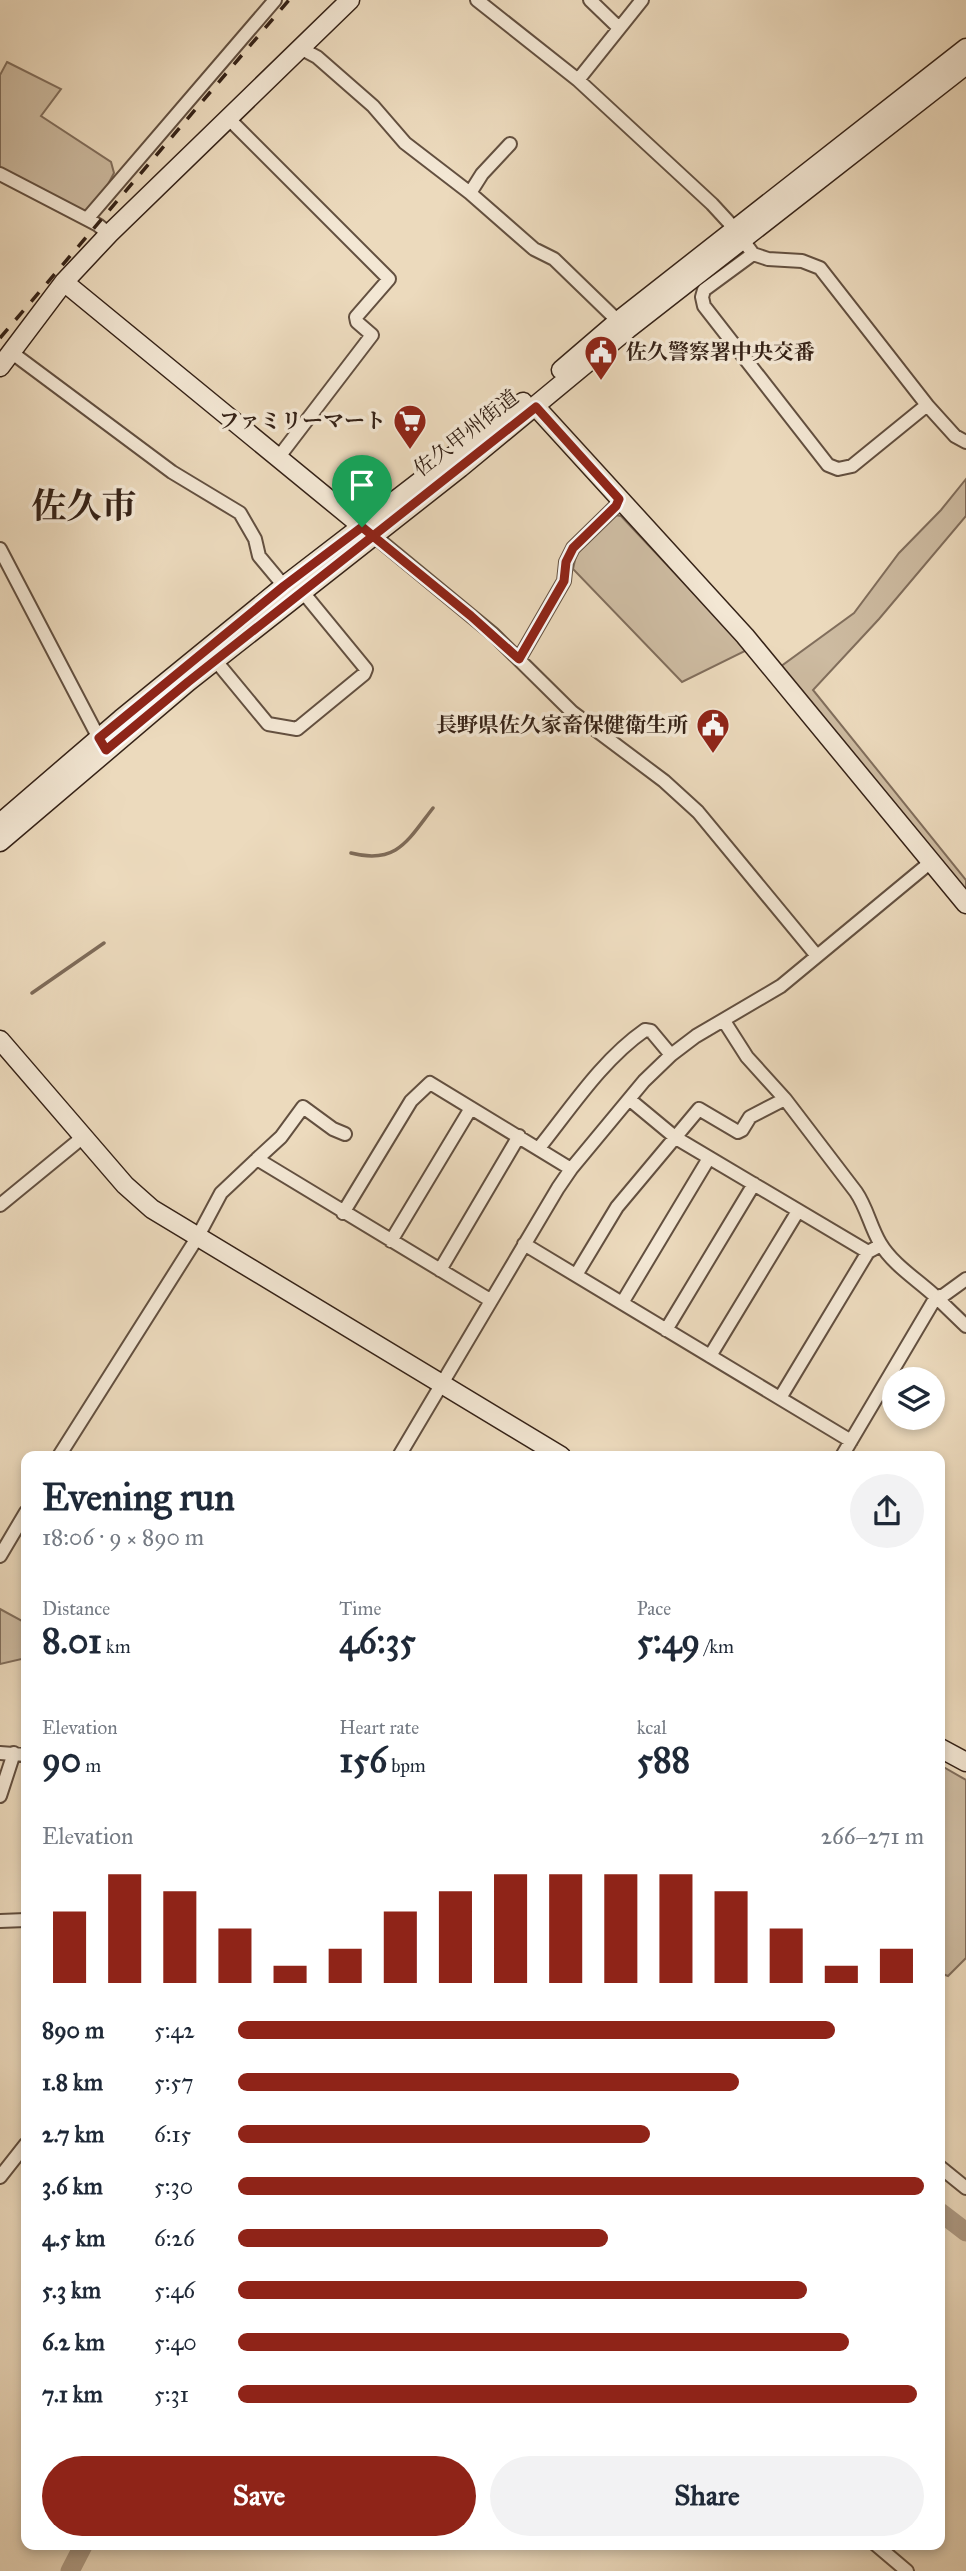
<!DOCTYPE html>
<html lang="en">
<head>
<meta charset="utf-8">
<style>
  :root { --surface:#fff; --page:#f2f2f3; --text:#1f2937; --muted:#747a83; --accent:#8f2418 }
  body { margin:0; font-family:"IM FELL Great Primer","Noto Serif JP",serif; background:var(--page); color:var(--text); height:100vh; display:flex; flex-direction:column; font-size:26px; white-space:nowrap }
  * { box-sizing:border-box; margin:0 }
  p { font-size:23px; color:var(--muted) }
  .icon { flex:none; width:38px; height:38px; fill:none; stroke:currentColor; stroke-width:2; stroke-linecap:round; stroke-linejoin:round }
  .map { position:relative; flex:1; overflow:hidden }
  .panel { position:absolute; left:21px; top:1451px; width:924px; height:1099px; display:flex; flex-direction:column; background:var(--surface); border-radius:14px; box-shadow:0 4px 10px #0003 }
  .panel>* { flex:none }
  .controls { position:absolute; left:882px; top:1367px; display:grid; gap:14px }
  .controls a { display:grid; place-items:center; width:63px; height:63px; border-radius:50%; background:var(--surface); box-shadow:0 4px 10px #0003; font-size:35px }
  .pin { position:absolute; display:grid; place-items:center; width:60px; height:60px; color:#fff; margin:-72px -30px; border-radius:50% 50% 50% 0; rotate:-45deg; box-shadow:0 0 7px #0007 }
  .pin .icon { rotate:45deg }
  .round { display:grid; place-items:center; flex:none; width:74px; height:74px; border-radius:37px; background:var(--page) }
  .summary { display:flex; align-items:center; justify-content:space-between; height:119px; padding:0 21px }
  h1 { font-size:38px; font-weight:800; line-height:52px }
  .figures { display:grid; grid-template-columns:repeat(3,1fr); gap:10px; height:119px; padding:7px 21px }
  .figures div { display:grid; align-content:center }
  .figures b { font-size:35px; font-weight:800 }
  .figures small { font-size:19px; font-weight:400 }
  .figures p { font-size:19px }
  .chart { height:196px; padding:14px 21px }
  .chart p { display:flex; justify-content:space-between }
  .chart svg { width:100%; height:126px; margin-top:7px; stroke:var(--accent); stroke-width:6 }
  .cta { display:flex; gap:14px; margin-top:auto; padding:14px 21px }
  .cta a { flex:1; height:80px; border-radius:42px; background:var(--accent); color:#fff; font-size:28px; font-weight:800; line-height:80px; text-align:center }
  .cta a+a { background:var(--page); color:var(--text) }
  ul { padding:0 21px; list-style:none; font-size:23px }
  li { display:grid; grid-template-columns:112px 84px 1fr; align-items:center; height:52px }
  li i { height:18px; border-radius:9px; background:var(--accent) }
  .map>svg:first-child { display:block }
  .green { fill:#cdbba1; stroke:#816e5c; stroke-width:2 }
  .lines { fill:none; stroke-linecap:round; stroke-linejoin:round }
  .stream { stroke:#7e6b59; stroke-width:3.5 }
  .river { stroke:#ae9b85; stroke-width:19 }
  .street-casing { stroke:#635040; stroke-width:16 }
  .secondary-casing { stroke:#352217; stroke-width:21 }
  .street { stroke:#f3e7d4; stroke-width:12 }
  .secondary { stroke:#f3e7d4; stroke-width:18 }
  .rail { stroke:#352217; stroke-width:3.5; stroke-dasharray:12 12; stroke-linecap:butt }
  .route-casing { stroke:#fff; stroke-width:14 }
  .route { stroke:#8f2418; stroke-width:9 }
  .labels { text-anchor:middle; stroke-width:7; stroke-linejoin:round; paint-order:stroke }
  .poi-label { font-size:21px; font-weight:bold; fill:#352217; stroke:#f3e7d4; text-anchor:end }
  .street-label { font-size:21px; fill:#352217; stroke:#f3e7d4 }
  .town-label { font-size:35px; font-weight:bold; fill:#352217; stroke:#f3e7d4 }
</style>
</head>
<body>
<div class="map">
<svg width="966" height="2571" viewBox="0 0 966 2571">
  <rect width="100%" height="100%" fill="#ecdabd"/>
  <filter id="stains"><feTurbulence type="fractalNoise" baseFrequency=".00286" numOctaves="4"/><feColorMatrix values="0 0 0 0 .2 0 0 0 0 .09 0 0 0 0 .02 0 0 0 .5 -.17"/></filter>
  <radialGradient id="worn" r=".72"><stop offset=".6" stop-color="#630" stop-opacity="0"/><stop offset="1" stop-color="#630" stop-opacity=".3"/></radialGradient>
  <path class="green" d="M7,62L61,89L41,116L111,162L114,173L105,190L85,212L0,169V75Z
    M966,479V516L879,619L813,690L966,880V898L780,667L854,613L899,553L941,510Z
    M615,515L621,516L747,650L682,682L573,569L577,551Z
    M0,1609L26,1623V1658L0,1664Z
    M940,1765L966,1780V1958L948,1976L940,1973Z"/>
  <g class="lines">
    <path class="stream" d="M351,853C397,865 408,840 433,808
      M32,993L104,943"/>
    <path class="river" d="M940,2212L966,2232
      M70,2571L84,2544"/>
    <defs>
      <path id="street" d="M477,0L578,80L712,204L735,229L753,254L768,259L802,261L820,268L927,405L852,466L838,469L828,465L704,306L702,297L704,290L753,254
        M590,0L619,28
        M300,48L317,57L373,106L405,143L470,193L534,249L554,259L618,321
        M578,80L642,0
        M227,117L389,279L356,317L357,322L372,335L278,458
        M0,174L98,225L109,234
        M470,193L482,174L510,144
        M87,219L275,0
        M11,352L172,472L240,513L255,539L259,556L284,586
        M927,405L955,436L966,442
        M373,535L493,634L572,712L664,781L698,812L817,956
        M0,549L102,744
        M211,655L268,724L297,729L364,674L366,669L302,591
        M519,659L564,581L566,562L573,548L616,506L619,499
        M724,1021L747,1057L785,1099L856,1192C867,1208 870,1226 880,1243C893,1265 918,1280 936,1297L944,1295L966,1279
        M629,1099L676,1138L868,1252L881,1245
        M539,1148C571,1108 602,1060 645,1030L651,1031L671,1055
        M257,1159L281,1137L303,1107L333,1129L345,1134
        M0,1205L83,1137
        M343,1213L411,1101L430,1083L571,1169
        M391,1241L471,1108
        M524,1244L851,1441
        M440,1270L519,1136
        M576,1275L617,1207L699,1109L738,1132L742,1130L750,1117L785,1099
        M622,1303L709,1158
        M666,1330L754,1184
        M710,1356L798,1211
        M780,1398L868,1252
        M59,1456L197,1238L221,1193L257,1159L490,1300
        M399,1456L558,1188L571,1169L644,1081L671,1055L696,1036L781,986L932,861
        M842,1456L936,1297L966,1326
        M0,1556L26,1512
        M0,1753L26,1755
        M0,1796L14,1753
        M0,1921L26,1920
        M940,2167L966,2188
        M0,2177L26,2144
        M875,2544L907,2571"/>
      <path id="secondary" d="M64,282L370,533
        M0,367L64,282L109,234L350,0
        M561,370L618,321L966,48
        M536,407L745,636L966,904
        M0,823L121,719L284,586L523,402
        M0,842L188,682L460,468L628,329L966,65
        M0,1040L125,1185L152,1209L561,1456
        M940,1748L966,1762"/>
    </defs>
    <use href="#street" class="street-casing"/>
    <use href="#secondary" class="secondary-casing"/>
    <use href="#street" class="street"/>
    <use href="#secondary" class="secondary"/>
    <path class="rail" d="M0,338L289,0"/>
  </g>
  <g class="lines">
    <defs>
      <path id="route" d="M362,527L284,586L99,738L106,750L188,682L373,536L471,616L519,659L564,581L566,562L573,548L616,506L619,499L536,407L373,536L362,527"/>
    </defs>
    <use href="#route" class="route-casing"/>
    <use href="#route" class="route"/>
  </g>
  <defs>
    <symbol id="civic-pin" viewBox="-11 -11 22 30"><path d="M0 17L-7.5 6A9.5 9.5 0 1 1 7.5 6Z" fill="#8f2418" stroke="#f3e7d4"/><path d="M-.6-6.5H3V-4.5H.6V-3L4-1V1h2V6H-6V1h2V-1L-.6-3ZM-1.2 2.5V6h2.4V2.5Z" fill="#fff"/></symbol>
    <symbol id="supermarket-pin" viewBox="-11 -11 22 30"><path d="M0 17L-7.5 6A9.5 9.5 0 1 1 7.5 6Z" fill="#8f2418" stroke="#f3e7d4"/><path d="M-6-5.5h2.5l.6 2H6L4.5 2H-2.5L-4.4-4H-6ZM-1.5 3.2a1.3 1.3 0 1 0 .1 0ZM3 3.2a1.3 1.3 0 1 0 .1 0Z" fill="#fff"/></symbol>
  </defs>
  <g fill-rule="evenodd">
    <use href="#civic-pin" x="582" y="333" width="38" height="52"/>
    <use href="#supermarket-pin" x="391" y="402" width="38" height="52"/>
    <use href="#civic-pin" x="694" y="706" width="38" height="52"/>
  </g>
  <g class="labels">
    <g class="poi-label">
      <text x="626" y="359" text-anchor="start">佐久警察署中央交番</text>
      <text x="386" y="428">ファミリーマート</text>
      <text x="688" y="732">長野県佐久家畜保健衛生所</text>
    </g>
    <g class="street-label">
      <text transform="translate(466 433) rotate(-38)" y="7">佐久甲州街道</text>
    </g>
    <g class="town-label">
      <text x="84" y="518">佐久市</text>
    </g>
  </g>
  <rect width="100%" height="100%" filter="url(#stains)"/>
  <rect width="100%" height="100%" fill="url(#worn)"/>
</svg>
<div class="controls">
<a><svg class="icon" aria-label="layers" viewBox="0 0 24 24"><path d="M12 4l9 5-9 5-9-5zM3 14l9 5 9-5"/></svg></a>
</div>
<div class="pin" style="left:362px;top:527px;background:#1e9e55"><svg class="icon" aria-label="arrive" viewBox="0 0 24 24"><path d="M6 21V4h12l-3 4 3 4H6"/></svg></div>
<section class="panel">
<div class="summary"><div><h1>Evening run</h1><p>18:06 · 9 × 890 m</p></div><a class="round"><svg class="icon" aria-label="share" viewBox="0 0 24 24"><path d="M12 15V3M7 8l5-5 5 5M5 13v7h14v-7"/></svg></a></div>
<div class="figures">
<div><p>Distance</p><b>8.01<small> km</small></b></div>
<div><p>Time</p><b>46:35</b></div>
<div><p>Pace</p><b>5:49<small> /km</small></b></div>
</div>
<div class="figures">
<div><p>Elevation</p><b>90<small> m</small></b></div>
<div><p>Heart rate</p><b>156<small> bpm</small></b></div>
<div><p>kcal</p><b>588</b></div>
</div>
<div class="chart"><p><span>Elevation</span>266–271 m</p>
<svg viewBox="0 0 160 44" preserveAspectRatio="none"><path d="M5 44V19M15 44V6M25 44V12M35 44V25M45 44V38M55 44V32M65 44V19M75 44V12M85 44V6M95 44V6M105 44V6M115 44V6M125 44V12M135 44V25M145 44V38M155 44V32"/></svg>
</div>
<ul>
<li><b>890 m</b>5:42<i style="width:87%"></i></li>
<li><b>1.8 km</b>5:57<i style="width:73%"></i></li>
<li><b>2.7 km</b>6:15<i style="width:60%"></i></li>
<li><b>3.6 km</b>5:30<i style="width:100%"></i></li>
<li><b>4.5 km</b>6:26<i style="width:54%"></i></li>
<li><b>5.3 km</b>5:46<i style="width:83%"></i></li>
<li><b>6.2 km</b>5:40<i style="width:89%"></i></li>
<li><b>7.1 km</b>5:31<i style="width:99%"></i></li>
</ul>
<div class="cta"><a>Save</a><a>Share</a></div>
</section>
</div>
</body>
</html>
